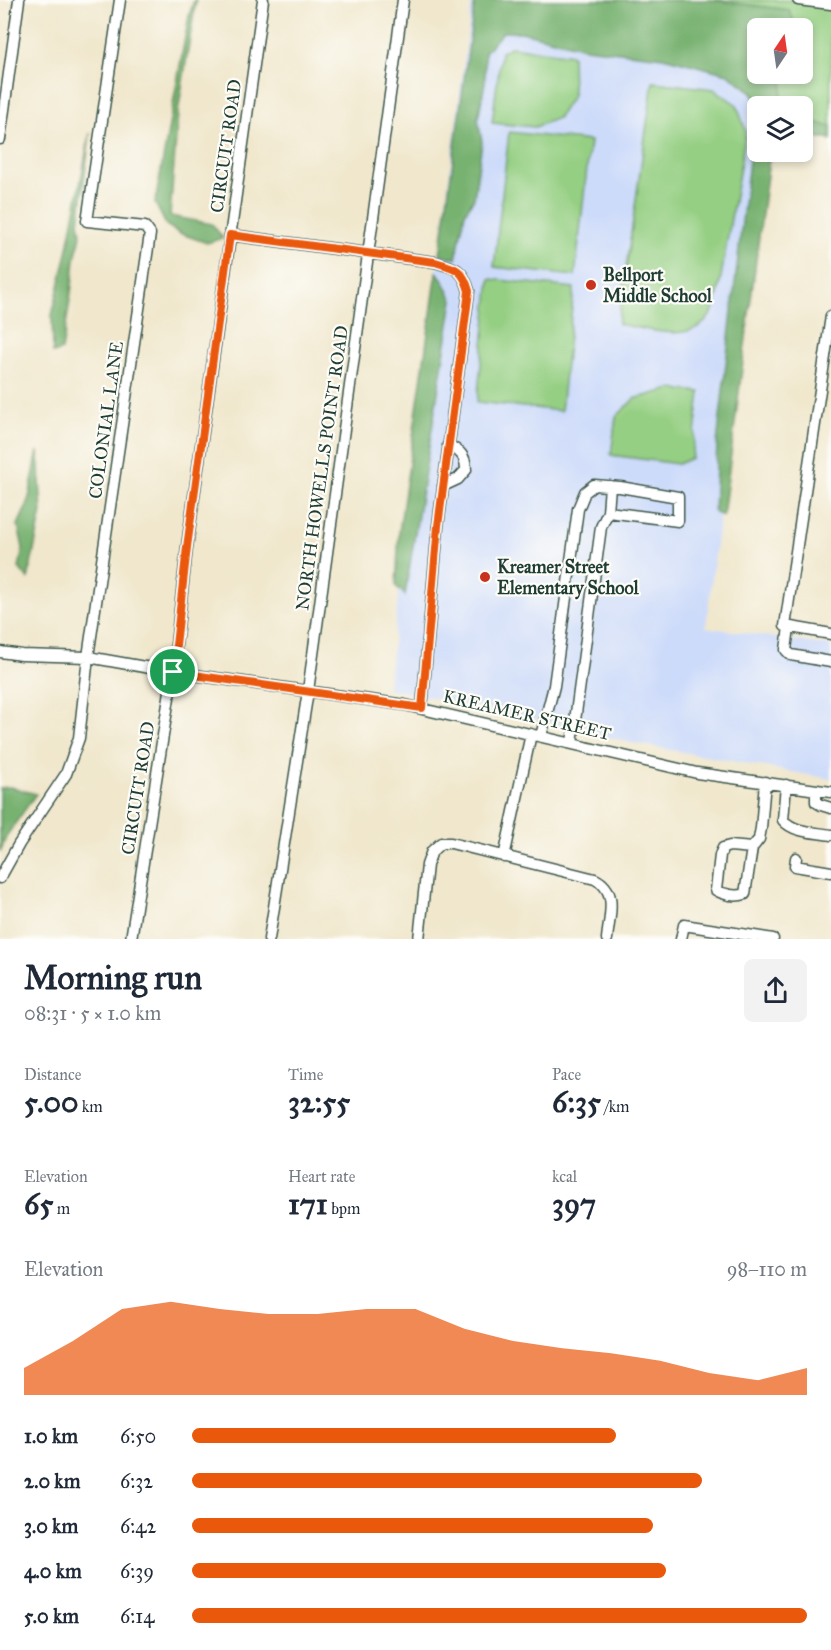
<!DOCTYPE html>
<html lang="en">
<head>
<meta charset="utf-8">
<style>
  :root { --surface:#fff; --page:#f2f2f3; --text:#1f2937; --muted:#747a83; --accent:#ea580c }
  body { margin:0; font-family:"IM FELL Great Primer",serif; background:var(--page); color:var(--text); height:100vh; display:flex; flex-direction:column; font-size:22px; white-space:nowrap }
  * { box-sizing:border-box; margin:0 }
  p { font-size:20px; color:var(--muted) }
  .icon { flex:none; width:33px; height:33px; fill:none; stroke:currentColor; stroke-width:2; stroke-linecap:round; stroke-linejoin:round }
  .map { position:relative; height:939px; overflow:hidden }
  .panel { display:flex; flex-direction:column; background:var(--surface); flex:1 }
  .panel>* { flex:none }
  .needle { width:39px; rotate:13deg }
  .tools { position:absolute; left:747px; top:18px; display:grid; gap:12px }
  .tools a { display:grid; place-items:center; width:66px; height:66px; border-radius:9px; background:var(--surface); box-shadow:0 3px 9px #0003; font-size:30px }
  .pin { position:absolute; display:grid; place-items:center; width:51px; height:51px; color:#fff; margin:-26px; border:3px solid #fff; border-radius:50%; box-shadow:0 2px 6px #0007 }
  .round { display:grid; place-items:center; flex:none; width:63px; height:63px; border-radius:9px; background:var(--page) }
  .overview { display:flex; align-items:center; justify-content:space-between; height:102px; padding:0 24px }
  h1 { font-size:33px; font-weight:800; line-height:45px }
  .stats { display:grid; grid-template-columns:repeat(3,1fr); gap:9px; height:102px; padding:6px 24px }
  .stats div { display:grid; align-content:center }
  .stats b { font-size:30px; font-weight:800 }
  .stats small { font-size:16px; font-weight:400 }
  .stats p { font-size:16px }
  .chart { height:168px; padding:12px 24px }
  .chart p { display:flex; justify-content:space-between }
  .chart svg { width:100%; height:108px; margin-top:6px; fill:var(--accent); opacity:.7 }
  ul { padding:0 24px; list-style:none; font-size:20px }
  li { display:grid; grid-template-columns:96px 72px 1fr; align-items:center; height:45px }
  li i { height:15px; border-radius:8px; background:var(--accent) }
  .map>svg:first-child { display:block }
  .built { fill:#cddbfa }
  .green { fill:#95cf83; stroke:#5a865c; stroke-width:1.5 }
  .forest { fill:#78b271; stroke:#4c7852; stroke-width:1.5 }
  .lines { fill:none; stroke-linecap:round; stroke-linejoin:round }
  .minor-casing { stroke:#3e564b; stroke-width:13 }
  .minor { stroke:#fff; stroke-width:10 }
  .route-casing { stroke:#fff; stroke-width:12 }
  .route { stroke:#ea580c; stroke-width:8 }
  .poi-dot { fill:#c8321e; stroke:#fdfcf7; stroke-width:2 }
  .labels { text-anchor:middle; stroke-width:4.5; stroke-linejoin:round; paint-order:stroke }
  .street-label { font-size:18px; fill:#1f3d34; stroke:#fdfcf7 }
  .poi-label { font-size:18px; font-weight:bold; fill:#1f3d34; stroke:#fdfcf7; text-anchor:start }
</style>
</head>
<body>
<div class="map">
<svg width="831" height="939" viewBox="0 0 831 939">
  <rect width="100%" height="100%" fill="#fdfcf7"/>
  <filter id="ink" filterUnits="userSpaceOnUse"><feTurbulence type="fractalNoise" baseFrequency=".0167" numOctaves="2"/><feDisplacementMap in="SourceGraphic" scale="12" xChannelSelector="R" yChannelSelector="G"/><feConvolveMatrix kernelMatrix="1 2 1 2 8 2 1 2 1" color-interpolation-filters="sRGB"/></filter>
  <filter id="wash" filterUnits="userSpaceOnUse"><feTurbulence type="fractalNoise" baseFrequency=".008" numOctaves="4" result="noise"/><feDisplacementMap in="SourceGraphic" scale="24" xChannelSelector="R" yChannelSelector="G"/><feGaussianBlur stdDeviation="1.35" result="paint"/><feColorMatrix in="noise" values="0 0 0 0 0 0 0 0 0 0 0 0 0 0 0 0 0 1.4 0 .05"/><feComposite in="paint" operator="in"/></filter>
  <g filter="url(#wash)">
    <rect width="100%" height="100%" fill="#f0e7cc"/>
    <path class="built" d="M472,0H705L758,28V152H764L706,627L831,646V779L632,743L550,722L388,688L418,419Z"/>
    <path class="green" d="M705,0H831V140L803,135L802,106H769L773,74H802V28H778Z
      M510,47L572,55L573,95L558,118L535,127L492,123L501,52Z
      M653,82L714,89L737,105L746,132L718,294C716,300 715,307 712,312C695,346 648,329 618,324Z
      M509,132L590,141L575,276L494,267Z
      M490,279L574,288L561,411L477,402Z
      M671,389L700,392L692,458L678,464L611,455L616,417L634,399Z"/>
    <path class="forest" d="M194,0H196L178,112L170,216L212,224L223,238L207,243L179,233L166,225L155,203L189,16Z
      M475,0H711L789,10L794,21L792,28H758V74H784L780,106H758V152H770L723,516L714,512L717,444L755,107L753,93L728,74L663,57L585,48L522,32H503L485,52V82L478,119L482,142L474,198L465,213L456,259L440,254Z
      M803,118L831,127V138L803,135Z
      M90,133L79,223C84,241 77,243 75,260C72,290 67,320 62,350L53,353L52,315L67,253Z
      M437,272L443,280L453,300L405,595L396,586L399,532Z
      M38,451L42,512L28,579L19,568L23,548L18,525L28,503Z
      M10,787L36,794L7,835L0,852V788Z"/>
  </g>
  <g filter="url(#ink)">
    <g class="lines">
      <defs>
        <path id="minor" d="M798,0L831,4
          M0,139L19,0
          M230,235L435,262C456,268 463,269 469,291L438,526L422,708
          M831,316L785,626L831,634
          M443,486L458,479L466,470C466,456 460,451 448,445
          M608,512L610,486
          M789,627L786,650L791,655L831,662
          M0,652L22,655L88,657L173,672L405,705L697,773L831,792
          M541,736L554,686L578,509L585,492L594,485L620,487L678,497V521L608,512L601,527L572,743
          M786,785L783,820C794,833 815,832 831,835
          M816,790V802L821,805L831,808
          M752,848L730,846L723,848L720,855L716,890C724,895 736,897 745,894L752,848L759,839L761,828L765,782
          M504,857L531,734
          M796,858L795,866L831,872
          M0,878L19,844L66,774L79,738L88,657L150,234L145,227L87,221L120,0
          M131,939L173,672L187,547L263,0
          M269,939L308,691L403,0
          M419,939L427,865L432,851L441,843H451L595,879C619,891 609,916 607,939
          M681,939L684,925L773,939"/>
      </defs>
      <use href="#minor" class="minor-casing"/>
      <use href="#minor" class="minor"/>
    </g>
  </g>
  <g class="lines" filter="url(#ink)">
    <defs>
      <path id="route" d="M230,235L435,262C456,268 463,269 469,291L438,526L422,708L173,672L187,547Z"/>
    </defs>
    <use href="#route" class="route-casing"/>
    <use href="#route" class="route"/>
  </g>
  <g class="poi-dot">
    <circle cx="591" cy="285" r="6"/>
    <circle cx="485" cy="577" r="6"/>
  </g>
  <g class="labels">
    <g class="street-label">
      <text transform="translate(226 146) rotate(-82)" y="6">CIRCUIT ROAD</text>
      <text transform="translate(106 420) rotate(-82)" y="6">COLONIAL LANE</text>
      <text transform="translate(322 468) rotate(-82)" y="6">NORTH HOWELLS POINT ROAD</text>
      <text transform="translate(527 715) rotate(13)" y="6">KREAMER STREET</text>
      <text transform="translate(138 788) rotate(-81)" y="6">CIRCUIT ROAD</text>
    </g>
    <g class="poi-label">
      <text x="603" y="281">Bellport<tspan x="603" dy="21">Middle School</tspan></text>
      <text x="497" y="573">Kreamer Street<tspan x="497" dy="21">Elementary School</tspan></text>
    </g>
  </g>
</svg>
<div class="tools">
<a><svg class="needle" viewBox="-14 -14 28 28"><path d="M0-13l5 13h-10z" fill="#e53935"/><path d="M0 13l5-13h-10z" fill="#747a83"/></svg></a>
<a><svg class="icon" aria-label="layers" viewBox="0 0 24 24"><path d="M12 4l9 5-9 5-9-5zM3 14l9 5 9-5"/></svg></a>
</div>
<div class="pin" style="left:173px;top:672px;background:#1e9e55"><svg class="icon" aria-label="arrive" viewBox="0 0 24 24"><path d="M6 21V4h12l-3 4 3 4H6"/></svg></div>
</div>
<section class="panel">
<div class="overview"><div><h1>Morning run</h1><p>08:31 · 5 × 1.0 km</p></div><a class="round"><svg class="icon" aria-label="share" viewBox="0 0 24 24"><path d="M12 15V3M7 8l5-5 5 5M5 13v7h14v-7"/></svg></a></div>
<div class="stats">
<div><p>Distance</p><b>5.00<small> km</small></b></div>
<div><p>Time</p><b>32:55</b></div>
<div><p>Pace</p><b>6:35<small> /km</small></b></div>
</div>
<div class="stats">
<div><p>Elevation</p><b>65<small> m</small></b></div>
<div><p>Heart rate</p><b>171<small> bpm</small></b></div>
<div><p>kcal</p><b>397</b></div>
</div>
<div class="chart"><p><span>Elevation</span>98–110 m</p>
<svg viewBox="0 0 160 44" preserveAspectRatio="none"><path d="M0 44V33L10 22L20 9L30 6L40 9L50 11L60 11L70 9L80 9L90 17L100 22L110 25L120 27L130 30L140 35L150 38L160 33V44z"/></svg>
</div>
<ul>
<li><b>1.0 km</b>6:50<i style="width:69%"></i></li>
<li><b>2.0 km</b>6:32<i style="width:83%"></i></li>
<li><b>3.0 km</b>6:42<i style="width:75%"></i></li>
<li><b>4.0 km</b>6:39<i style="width:77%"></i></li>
<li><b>5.0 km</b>6:14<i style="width:100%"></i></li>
</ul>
</section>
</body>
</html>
